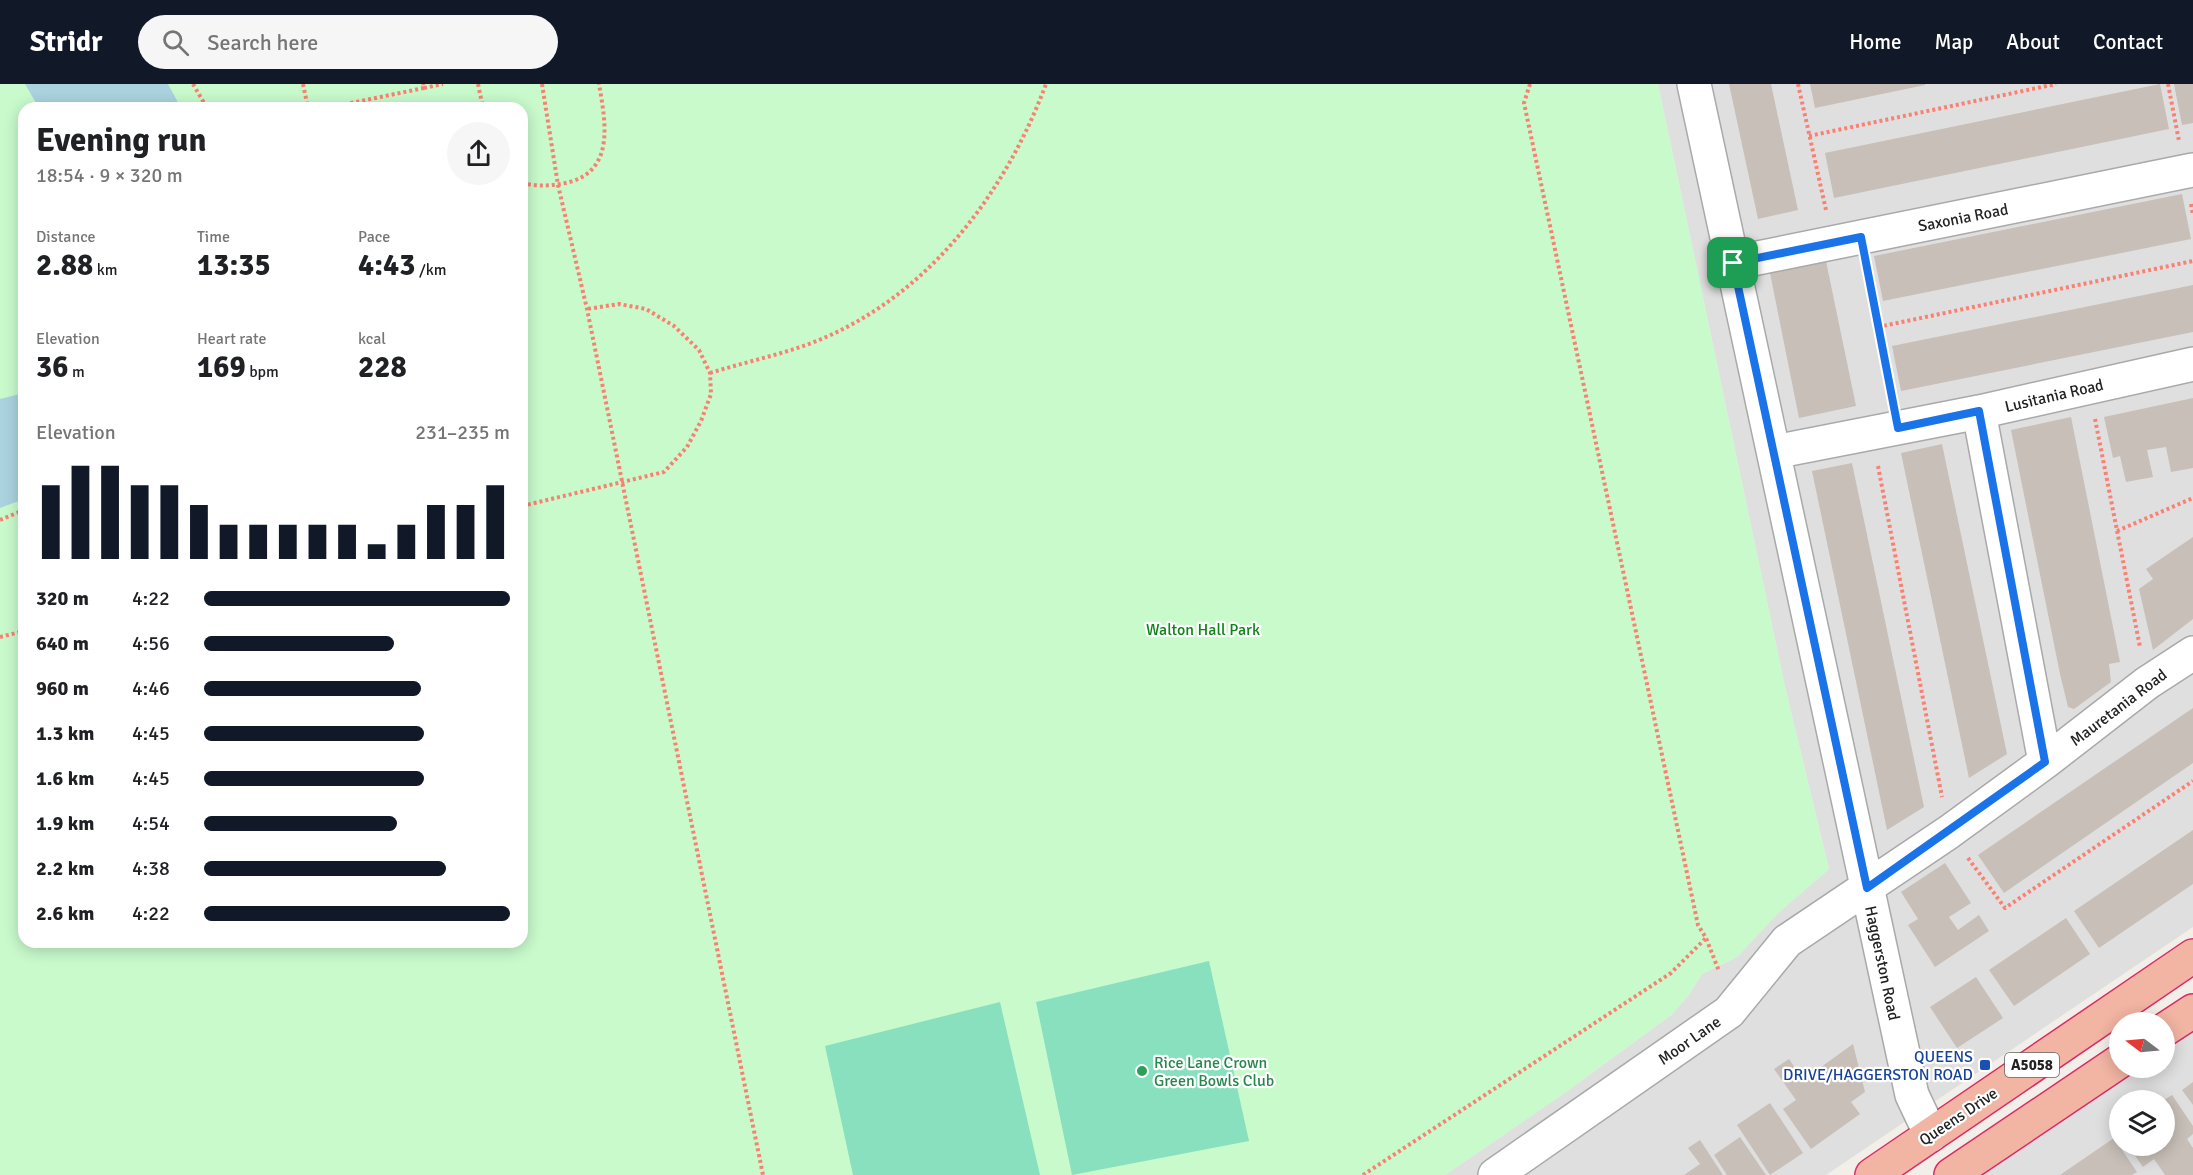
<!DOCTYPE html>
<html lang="en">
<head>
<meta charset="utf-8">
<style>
  :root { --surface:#fff; --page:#f6f6f6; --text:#202124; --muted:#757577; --accent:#111827 }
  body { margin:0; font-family:Signika,sans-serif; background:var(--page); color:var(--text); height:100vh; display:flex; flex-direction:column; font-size:22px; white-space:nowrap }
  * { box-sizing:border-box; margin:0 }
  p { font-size:20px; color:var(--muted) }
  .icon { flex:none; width:33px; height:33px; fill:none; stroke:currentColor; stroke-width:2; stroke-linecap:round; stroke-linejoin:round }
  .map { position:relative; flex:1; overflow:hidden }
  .details { position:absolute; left:18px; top:18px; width:510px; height:846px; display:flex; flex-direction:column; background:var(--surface); border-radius:18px; box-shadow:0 3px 15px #0003 }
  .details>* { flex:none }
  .needle { width:39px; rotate:286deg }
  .tools { position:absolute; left:2109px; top:928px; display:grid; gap:12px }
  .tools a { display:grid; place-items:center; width:66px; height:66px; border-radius:50%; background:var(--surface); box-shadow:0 3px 15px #0003; font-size:30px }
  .pin { position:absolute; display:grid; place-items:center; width:51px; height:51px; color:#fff; margin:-26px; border-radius:12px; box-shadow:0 3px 9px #0006 }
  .round { display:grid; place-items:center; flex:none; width:63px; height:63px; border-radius:32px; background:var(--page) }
  .headline { display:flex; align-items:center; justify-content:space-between; height:102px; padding:0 18px }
  h1 { font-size:33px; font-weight:700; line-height:45px }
  .metrics { display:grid; grid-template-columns:repeat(3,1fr); gap:9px; height:102px; padding:6px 18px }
  .metrics div { display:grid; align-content:center }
  .metrics b { font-size:30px; font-weight:700 }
  .metrics small { font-size:16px; font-weight:400 }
  .metrics p { font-size:16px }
  .chart { height:168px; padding:12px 18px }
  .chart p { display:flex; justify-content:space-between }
  .chart svg { width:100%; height:108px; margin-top:6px; stroke:var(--accent); stroke-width:6 }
  ul { padding:0 18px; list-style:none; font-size:20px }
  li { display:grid; grid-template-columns:96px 72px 1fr; align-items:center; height:45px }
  li i { height:15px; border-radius:8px; background:var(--accent) }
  header { display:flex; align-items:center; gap:36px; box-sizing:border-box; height:84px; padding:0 30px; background:var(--accent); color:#fff }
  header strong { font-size:28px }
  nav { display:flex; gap:33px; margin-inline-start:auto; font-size:21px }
  .search { width:420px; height:54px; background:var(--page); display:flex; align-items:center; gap:15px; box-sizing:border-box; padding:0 21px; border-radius:33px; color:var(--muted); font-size:22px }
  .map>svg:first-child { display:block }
  .residential { fill:#e0dfdf; fill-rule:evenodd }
  .park { fill:#c8facc; fill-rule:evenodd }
  .pitch { fill:#88e0be }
  .water { fill:#aad3df }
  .building { fill:#c7bfb8 }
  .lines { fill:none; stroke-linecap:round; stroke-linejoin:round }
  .minor-casing { stroke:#a9a9a9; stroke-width:36 }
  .trunk-casing { stroke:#dc2a67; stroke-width:36 }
  .path { stroke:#fa8072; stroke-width:4; stroke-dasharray:3 3; stroke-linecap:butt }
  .minor { stroke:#fff; stroke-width:33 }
  .trunk { stroke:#f2b4a3; stroke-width:33 }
  .route-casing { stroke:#fff; stroke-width:12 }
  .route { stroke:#1a73e8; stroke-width:8 }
  .transit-dot { fill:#1a4fb4; stroke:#fff; stroke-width:2 }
  .leisure-dot { fill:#2e9e5b; stroke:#fff; stroke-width:2 }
  .labels { text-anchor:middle; stroke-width:4.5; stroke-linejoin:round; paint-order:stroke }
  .shield { fill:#fff; stroke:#646464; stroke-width:1.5 }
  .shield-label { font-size:15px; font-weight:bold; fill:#222 }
  .street-label { font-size:16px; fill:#222; stroke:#fff }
  .park-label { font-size:16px; fill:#0c8416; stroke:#fff }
  .transit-label { font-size:16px; fill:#164399; stroke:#fff; text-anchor:end }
  .leisure-label { font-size:16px; fill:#27864d; stroke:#fff; text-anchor:start }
</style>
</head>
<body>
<header>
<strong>Stridr</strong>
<div class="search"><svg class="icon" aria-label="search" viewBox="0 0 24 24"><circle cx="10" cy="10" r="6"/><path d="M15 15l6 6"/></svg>Search here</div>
<nav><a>Home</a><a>Map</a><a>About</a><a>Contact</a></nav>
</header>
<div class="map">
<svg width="2193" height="1091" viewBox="0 0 2193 1091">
  <rect width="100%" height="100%" fill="#f2efe9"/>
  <path class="residential" d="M1658,0H2193V843L1826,1091H1445L1566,1008L1671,931L1688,912L1702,890L1737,873L1778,829L1829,785L1785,603Z
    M2193,939V1091H1953L2122,984H2164L2165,957ZM2120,1017H2164V1062H2120Z"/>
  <path class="park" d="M0,0H1658L1785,603L1829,785L1778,829L1737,873L1702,890L1688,912L1671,931L1566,1008L1445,1091H0ZM24,24H522V858H24Z"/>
  <path class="pitch" d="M1209,877L1249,1057L1072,1091L1036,918Z
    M1000,918L1040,1091H853L825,962Z"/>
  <path class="water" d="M25,0H168L181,24H39Z
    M24,309V415L0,424V315Z"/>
  <path class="building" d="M1729,0H1771L1798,126L1758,135Z
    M1810,0H1925V1L1815,24Z
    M2160,0L2169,45L1834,114L1825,69Z
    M2174,0H2193V39L2182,41Z
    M2182,110L2191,155L1883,217L1874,172Z
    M1826,177L1856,322L1799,334L1770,189Z
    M2193,201V248L1901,307L1892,262Z
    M2193,314V384L2171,388L2166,363L2147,366L2153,393L2126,398L2120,372L2113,374L2104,333Z
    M2071,333L2120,578L2109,580L2111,598L2074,625L2068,623L2060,590L2011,346Z
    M1942,360L2007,670L1969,694L1901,369Z
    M1852,379L1924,723L1887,746L1812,387Z
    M2193,453V535L2153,566L2139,505L2153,495L2146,485Z
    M2193,624V679L2004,809L1978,771Z
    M2193,746V800L2099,864L2074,827Z
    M1945,779L1971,819L1949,833L1958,846L1979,831L1989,847L1935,883L1908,841L1918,835L1901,808Z
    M2066,834L2090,870L2014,922L1989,886Z
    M1976,893L2003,934L1957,964L1930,923Z
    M1853,960L1865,1008L1851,1018L1860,1030L1811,1065L1783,1025L1796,1016L1774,985L1789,975L1803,996Z
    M2193,998V1021L2182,1006Z
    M2172,1011L2193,1042V1050L2187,1055L2193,1064V1091H2165L2154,1075L2143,1083L2128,1062H2164V1016Z
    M1770,1019L1803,1069L1770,1091L1737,1041Z
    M1740,1053L1766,1091H1727L1714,1071Z
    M2114,1054L2137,1088L2132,1091H2060Z
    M1700,1056L1723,1091H1684L1700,1080L1688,1064Z"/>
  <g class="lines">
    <defs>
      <path id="minor" d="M1694,0L1912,1011L1931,1051
        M1733,179L2193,86
        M1979,328L2045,678
        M1774,368L1979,328L2193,280
        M1495,1091L1729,928L1787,857L1949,748L2045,678L2147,599L2193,569"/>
      <path id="trunk" d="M2164,946L2193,927
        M1872,1091L2193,872
        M1951,1091L2120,977"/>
    </defs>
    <use href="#minor" class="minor-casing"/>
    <use href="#trunk" class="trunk-casing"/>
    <path class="path" d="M193,0L207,24
      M303,0L308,24
      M478,0L483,24
      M542,0L558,101L587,225L763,1091
      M1530,0L1524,19L1698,841L1706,854L1719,887
      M1798,0L1826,126
      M2168,0L2179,57
      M424,4L443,0
      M327,24L424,4L423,0
      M1809,52L2056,0
      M522,99C539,103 556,102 573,97C615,83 605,35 599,0
      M2191,120L2193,131
      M1867,186L1892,311
      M1878,243L2193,177
      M710,289C742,279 775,272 806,261C923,219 1004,113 1046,0
      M2095,335L2140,563
      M1878,382L1942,713
      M522,422L664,388L687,363L701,337L711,310L710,289L699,266L674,242L646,225L619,220L587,225
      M0,436L24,426
      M2117,447L2193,414
      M0,553L24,547
      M1968,774L2005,824L2193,697
      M1363,1091L1671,889L1706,854"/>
    <use href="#minor" class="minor"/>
    <use href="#trunk" class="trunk"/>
  </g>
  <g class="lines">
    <defs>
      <path id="route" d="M1861,153L1898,344L1979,327L2045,678L1867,804L1733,179Z"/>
    </defs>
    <use href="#route" class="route-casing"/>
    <use href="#route" class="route"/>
  </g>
  <rect class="transit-dot" x="1979" y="975" width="12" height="12" rx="3"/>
  <circle class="leisure-dot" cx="1142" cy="987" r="6"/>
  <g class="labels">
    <rect class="shield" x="2005" y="969" width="54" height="24" rx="4.5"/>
    <g class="shield-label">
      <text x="2032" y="986">A5058</text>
    </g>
    <g class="street-label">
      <text transform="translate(1963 133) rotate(-11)" y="6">Saxonia Road</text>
      <text transform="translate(2054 311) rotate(-13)" y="6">Lusitania Road</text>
      <text transform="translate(2118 623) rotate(-37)" y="6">Mauretania Road</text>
      <text transform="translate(1883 879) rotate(78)" y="6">Haggerston Road</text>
      <text transform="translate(1689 956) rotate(-35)" y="6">Moor Lane</text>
      <text transform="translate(1958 1032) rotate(-34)" y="6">Queens Drive</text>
    </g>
    <g class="park-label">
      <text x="1203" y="551">Walton Hall Park</text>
    </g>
    <g class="transit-label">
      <text x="1973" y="978">QUEENS<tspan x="1973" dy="18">DRIVE/HAGGERSTON ROAD</tspan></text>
    </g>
    <g class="leisure-label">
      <text x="1154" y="984">Rice Lane Crown<tspan x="1154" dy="18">Green Bowls Club</tspan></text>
    </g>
  </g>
</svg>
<div class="tools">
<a><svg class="needle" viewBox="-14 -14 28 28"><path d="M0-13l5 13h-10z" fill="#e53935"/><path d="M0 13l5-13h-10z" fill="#757577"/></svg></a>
<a><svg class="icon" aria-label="layers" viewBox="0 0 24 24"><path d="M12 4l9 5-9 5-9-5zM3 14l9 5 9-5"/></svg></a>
</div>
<div class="pin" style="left:1733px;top:179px;background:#1e9e55"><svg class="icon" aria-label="arrive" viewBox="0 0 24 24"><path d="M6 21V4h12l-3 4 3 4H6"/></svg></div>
<section class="details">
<div class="headline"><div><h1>Evening run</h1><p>18:54 · 9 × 320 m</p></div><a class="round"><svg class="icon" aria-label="share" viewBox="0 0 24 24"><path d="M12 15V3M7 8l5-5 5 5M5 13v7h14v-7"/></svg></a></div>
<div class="metrics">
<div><p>Distance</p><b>2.88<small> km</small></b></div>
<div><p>Time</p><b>13:35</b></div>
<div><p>Pace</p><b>4:43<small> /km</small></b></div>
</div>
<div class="metrics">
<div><p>Elevation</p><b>36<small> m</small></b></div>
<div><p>Heart rate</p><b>169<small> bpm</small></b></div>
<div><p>kcal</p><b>228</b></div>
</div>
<div class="chart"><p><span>Elevation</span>231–235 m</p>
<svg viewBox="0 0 160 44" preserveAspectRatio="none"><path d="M5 44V14M15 44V6M25 44V6M35 44V14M45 44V14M55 44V22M65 44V30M75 44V30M85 44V30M95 44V30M105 44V30M115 44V38M125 44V30M135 44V22M145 44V22M155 44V14"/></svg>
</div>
<ul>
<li><b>320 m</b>4:22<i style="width:100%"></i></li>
<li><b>640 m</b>4:56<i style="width:62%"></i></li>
<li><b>960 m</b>4:46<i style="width:71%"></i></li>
<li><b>1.3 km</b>4:45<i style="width:72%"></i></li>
<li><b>1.6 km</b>4:45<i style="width:72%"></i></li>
<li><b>1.9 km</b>4:54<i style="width:63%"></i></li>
<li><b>2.2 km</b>4:38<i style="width:79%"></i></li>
<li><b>2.6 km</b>4:22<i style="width:100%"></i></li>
</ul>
</section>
</div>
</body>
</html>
